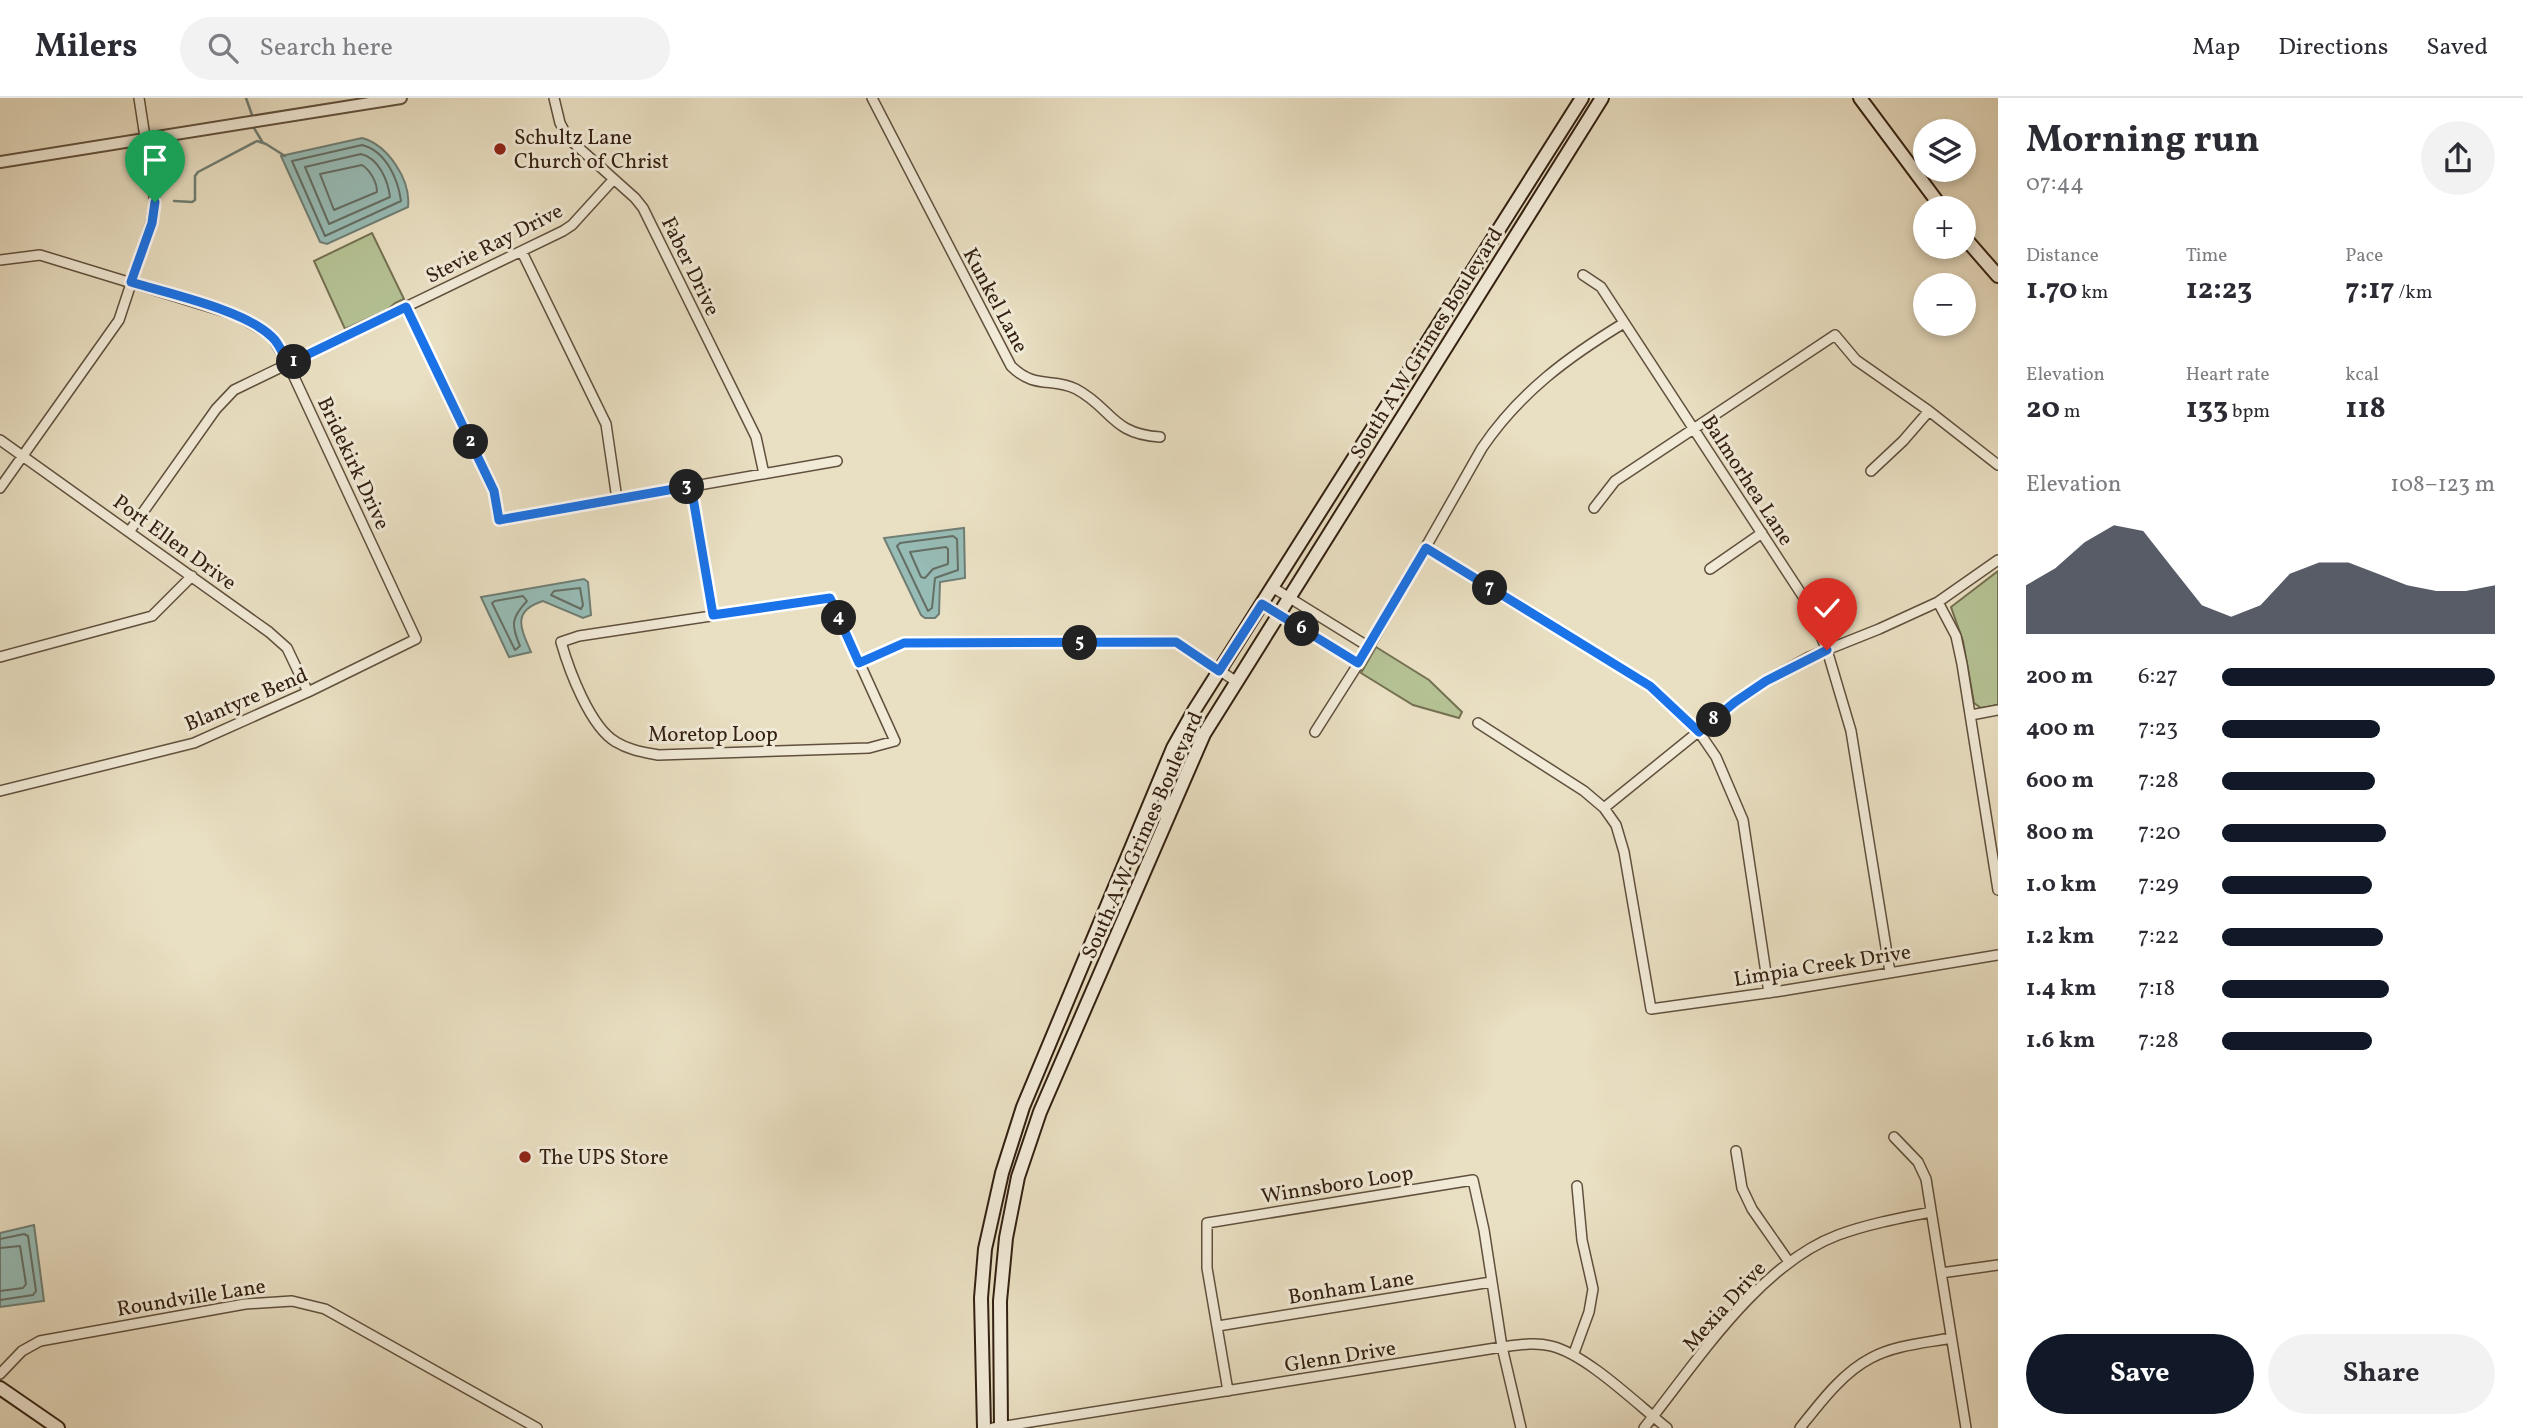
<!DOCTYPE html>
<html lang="en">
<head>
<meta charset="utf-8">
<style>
  :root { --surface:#fff; --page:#f2f2f3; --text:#2b2b33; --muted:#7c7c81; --line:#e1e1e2; --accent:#111827 }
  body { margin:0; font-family:Vollkorn,serif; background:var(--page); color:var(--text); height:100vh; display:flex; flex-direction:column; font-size:26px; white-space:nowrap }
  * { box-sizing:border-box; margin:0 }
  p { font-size:23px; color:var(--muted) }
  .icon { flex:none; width:38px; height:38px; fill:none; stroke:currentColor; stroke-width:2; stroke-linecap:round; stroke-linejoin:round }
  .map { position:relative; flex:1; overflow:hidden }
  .side { display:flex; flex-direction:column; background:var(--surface); width:525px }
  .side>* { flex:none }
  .tools { position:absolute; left:1913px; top:21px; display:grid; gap:14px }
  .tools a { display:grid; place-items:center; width:63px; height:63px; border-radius:50%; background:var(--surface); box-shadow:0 4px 10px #0003; font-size:35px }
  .pin { position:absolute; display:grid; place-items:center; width:60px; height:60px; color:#fff; margin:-72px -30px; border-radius:50% 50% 50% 0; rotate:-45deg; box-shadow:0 0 7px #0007 }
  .pin .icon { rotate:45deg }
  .km { position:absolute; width:35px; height:35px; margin:-18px; border-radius:50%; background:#222; color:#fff; font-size:19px; line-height:35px; text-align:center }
  .round { display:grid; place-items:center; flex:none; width:74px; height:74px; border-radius:37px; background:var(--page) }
  .head { display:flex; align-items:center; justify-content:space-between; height:119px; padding:0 28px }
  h1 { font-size:38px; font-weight:700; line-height:52px }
  .metrics { display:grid; grid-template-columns:repeat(3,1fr); gap:10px; height:119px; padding:7px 28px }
  .metrics div { display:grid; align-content:center }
  .metrics b { font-size:30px; font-weight:700 }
  .metrics small { font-size:19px; font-weight:400 }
  .metrics p { font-size:19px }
  .chart { height:196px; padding:14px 28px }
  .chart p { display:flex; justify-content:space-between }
  .chart svg { width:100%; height:126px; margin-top:7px; fill:var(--accent); opacity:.7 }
  .action { display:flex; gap:14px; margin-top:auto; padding:14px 28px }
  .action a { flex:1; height:80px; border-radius:42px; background:var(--accent); color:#fff; font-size:28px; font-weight:700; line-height:80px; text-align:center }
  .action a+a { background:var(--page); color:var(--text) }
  ul { padding:0 28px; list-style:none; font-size:23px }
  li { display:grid; grid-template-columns:112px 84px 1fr; align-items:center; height:52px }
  li i { height:18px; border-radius:9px; background:var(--accent) }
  header { display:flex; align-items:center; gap:42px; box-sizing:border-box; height:98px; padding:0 35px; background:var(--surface); border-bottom:2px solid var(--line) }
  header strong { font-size:33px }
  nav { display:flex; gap:38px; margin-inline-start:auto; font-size:24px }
  .search { width:490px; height:63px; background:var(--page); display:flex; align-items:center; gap:18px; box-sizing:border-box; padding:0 24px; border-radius:38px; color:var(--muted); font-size:26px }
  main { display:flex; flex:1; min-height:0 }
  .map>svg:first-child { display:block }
  .green { fill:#b5c294; stroke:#747152; stroke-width:2 }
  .water { fill:#97bcb6; stroke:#6f7e74; stroke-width:2 }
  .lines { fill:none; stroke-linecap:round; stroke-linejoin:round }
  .shore { stroke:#656e64; stroke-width:2 }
  .stream { stroke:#6f7e74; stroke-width:2.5 }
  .minor-casing { stroke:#60503d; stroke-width:12 }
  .tertiary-casing { stroke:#60503d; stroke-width:14 }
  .secondary-casing { stroke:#332011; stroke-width:16 }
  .minor { stroke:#f1ead7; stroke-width:9 }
  .tertiary { stroke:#f1ead7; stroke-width:10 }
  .secondary { stroke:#f1ead7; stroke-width:12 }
  .route-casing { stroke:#fff; stroke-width:14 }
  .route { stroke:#1a73e8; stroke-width:9 }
  .poi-dot { fill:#8f2418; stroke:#f1ead7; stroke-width:2.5 }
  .labels { text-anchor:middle; stroke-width:6; stroke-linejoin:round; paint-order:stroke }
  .poi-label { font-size:21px; fill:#332011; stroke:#f1ead7; text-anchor:start }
  .street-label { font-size:21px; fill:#332011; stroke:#f1ead7 }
</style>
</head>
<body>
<header>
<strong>Milers</strong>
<div class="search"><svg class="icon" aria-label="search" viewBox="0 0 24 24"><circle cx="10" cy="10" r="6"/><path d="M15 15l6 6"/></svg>Search here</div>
<nav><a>Map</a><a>Directions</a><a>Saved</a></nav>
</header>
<main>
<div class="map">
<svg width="1998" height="1330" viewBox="0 0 1998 1330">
  <rect width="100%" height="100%" fill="#e9dfc2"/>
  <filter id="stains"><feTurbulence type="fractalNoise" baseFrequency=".00286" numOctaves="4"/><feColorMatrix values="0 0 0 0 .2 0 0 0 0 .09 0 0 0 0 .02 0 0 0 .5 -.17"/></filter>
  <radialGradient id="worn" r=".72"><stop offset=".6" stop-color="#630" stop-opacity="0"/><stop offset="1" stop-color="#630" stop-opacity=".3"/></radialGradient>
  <path class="green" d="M372,135L404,201L395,205L387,212L345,231L314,163Z
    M1998,473V607L1981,610L1974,605L1963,543L1951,509Z
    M1376,549L1429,582L1462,614L1459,620L1413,607L1361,575Z"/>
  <path class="water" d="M362,40C388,47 411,82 408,109L327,146L320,144L281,58Z
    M964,430L965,480L940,484L939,516L935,520H925L921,517L884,440Z
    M584,481L588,484L591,517L583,520L543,503C511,513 521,531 531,554L509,559L481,499Z
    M34,1127L44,1203L0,1209V1135Z"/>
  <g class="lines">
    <path class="shore" d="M362,47C386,53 398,81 401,103L325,138L292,63Z
      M361,56C379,60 388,83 390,99L329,126L305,69Z
      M362,67C370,72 377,84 377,94L334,112L320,76Z
      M953,438L957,441L958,472L935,480L932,510L928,513L897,448L900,445Z
      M946,449L948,451V466L933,471L925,480L921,479L910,454Z
      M580,490L583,507L581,511L551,497L554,493Z
      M523,498L527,503C511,520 511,527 520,548L515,552L492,505L495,503Z
      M0,1141L24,1136L28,1138L36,1193L33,1197L0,1202
      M0,1150L20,1148L26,1186L23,1190L0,1193"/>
    <path class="stream" d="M246,0L252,17
      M254,30L263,45
      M174,103L192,104L195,102V78L198,74L257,43L266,46L285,58"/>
    <defs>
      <path id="minor" d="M554,0L560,25L568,40L635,100L643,110L756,339L764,376
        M872,0L1011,268C1035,292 1052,279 1076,291C1112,310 1111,336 1160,339
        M522,154L606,326L617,401
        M0,162L40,157L236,217L271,237L288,266L416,541L308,594L194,645L0,693
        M1583,177L1601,189L1804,500L1827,552L1851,633L1890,874
        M406,209L494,393L499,422L837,363
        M0,342L269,534L287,550L308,594
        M1871,373L1903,343L1929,313
        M691,388L713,517
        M0,390L119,222L151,125L155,104L139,0
        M1594,410L1615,383L1835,237L1856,262L1929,313L1998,367
        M129,434L216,311L234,292L563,133L572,127L613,82
        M1426,450L1649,588L1699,634L1716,659L1743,722L1769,895
        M1710,471L1762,435
        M1272,489L1369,549
        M830,500L895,643L869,650L658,657C643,654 629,652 616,644C590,629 569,572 561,544L579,538Z
        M1938,504L1956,538L1962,566L1998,792
        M1262,506L1358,565
        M0,559L152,518L192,478
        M859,565L904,545L1176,544L1237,584
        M1971,617L1998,612
        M1478,625L1584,693L1604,710L1616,727L1624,754L1651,911L1781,893L1998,857
        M1315,634L1369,549L1482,350C1520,294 1568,259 1624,225
        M1604,710L1735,604L1766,583L1809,559L1879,531L1938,504L1998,462
        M1894,1039L1918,1064L1926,1081L1966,1330
        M1736,1053L1742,1090L1752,1111L1789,1164
        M1941,1175L1998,1167
        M1218,1228L1491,1184
        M1574,1255L1589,1214L1593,1191L1582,1142L1577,1088
        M0,1276L22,1253L40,1243L245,1206L292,1203L325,1211L537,1330
        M1228,1293L1207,1170V1125L1473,1082L1484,1132L1502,1249L1521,1330
        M993,1330L1502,1249C1518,1247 1535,1244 1551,1248C1586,1256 1637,1306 1667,1330
        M1644,1330C1696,1265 1758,1167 1838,1137C1868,1126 1900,1120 1931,1114
        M1800,1330C1820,1305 1842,1275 1871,1260C1895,1247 1925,1245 1951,1240"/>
      <path id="tertiary" d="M0,64L401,0"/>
      <path id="secondary" d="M1860,0L1942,110
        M1964,139L1998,178
        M1158,687L1164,699L1167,721
        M0,1290L58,1330
        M984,1330L981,1200L985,1151L1002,1075L1023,1009L1173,650L1195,611L1582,0
        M1001,1330L1000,1203L1006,1140L1018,1079L1040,1014L1204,636L1602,0"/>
    </defs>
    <use href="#minor" class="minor-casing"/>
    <use href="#tertiary" class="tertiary-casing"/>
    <use href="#secondary" class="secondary-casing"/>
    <use href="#minor" class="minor"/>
    <use href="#tertiary" class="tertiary"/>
    <use href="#secondary" class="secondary"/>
  </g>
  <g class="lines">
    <defs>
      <path id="route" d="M155,104L152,125L131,184C169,196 245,212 272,239C280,246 283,257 288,266L406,209L494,393L499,422L691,388L713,517L830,500L859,565L904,545L1176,544L1219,573L1262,506L1358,565L1426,450L1650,588L1699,634L1735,604L1766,583L1827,552"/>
    </defs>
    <use href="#route" class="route-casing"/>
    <use href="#route" class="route"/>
  </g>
  <g class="poi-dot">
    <circle cx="500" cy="51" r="7"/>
    <circle cx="525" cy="1059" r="7"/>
  </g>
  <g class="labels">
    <g class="poi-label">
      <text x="514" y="46">Schultz Lane<tspan x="514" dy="24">Church of Christ</tspan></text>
      <text x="539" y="1066">The UPS Store</text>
    </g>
    <g class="street-label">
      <text transform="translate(494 145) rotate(-27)" y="7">Stevie Ray Drive</text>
      <text transform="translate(691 168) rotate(64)" y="7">Faber Drive</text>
      <text transform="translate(996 202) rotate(62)" y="7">Kunkel Lane</text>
      <text transform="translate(1426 245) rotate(-58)" y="7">South A W Grimes Boulevard</text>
      <text transform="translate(354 365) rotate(65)" y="7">Bridekirk Drive</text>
      <text transform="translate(1748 382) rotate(57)" y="7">Balmorhea Lane</text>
      <text transform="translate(175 444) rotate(36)" y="7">Port Ellen Drive</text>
      <text transform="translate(246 601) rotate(-23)" y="7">Blantyre Bend</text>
      <text x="713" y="643">Moretop Loop</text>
      <text transform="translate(1142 737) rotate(-66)" y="7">South A W Grimes Boulevard</text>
      <text transform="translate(1822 867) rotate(-9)" y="7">Limpia Creek Drive</text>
      <text transform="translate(1337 1086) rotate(-9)" y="7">Winnsboro Loop</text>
      <text transform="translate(1351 1189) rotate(-9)" y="7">Bonham Lane</text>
      <text transform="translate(191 1199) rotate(-9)" y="7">Roundville Lane</text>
      <text transform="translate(1724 1208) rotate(-48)" y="7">Mexia Drive</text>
      <text transform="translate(1340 1258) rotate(-9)" y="7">Glenn Drive</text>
    </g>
  </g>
  <rect width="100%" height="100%" filter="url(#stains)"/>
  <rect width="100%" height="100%" fill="url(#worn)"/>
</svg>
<div class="tools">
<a><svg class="icon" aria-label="layers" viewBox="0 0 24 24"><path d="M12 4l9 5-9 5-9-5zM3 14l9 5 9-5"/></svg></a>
<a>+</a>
<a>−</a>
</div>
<div class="pin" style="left:155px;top:104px;background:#1e9e55"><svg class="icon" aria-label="arrive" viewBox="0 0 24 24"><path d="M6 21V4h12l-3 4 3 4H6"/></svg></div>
<div class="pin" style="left:1827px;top:552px;background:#d93025"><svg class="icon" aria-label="check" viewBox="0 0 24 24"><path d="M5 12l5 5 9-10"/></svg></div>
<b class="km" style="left:294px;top:264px">1</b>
<b class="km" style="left:471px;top:344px">2</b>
<b class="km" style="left:687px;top:389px">3</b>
<b class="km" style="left:839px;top:520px">4</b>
<b class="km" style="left:1080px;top:545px">5</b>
<b class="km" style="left:1302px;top:531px">6</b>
<b class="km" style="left:1490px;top:490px">7</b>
<b class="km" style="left:1714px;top:622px">8</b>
</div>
<section class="side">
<div class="head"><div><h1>Morning run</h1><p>07:44</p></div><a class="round"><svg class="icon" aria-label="share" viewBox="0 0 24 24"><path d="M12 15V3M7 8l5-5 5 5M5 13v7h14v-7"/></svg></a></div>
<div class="metrics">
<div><p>Distance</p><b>1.70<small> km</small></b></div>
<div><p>Time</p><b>12:23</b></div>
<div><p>Pace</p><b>7:17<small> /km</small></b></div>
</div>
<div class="metrics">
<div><p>Elevation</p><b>20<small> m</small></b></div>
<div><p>Heart rate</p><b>133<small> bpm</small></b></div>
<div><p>kcal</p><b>118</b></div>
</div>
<div class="chart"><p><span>Elevation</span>108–123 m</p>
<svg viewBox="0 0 160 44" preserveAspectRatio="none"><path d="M0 44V27L10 21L20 12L30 6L40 8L50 21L60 34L70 38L80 34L90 23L100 19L110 19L120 23L130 27L140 29L150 29L160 27V44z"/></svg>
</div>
<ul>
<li><b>200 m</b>6:27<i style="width:100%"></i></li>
<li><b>400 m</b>7:23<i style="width:58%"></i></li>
<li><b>600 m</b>7:28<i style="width:56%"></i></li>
<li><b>800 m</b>7:20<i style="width:60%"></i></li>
<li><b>1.0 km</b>7:29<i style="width:55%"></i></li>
<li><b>1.2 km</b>7:22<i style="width:59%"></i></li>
<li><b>1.4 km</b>7:18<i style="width:61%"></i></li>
<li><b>1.6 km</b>7:28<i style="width:55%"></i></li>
</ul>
<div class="action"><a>Save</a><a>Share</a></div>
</section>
</main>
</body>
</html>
